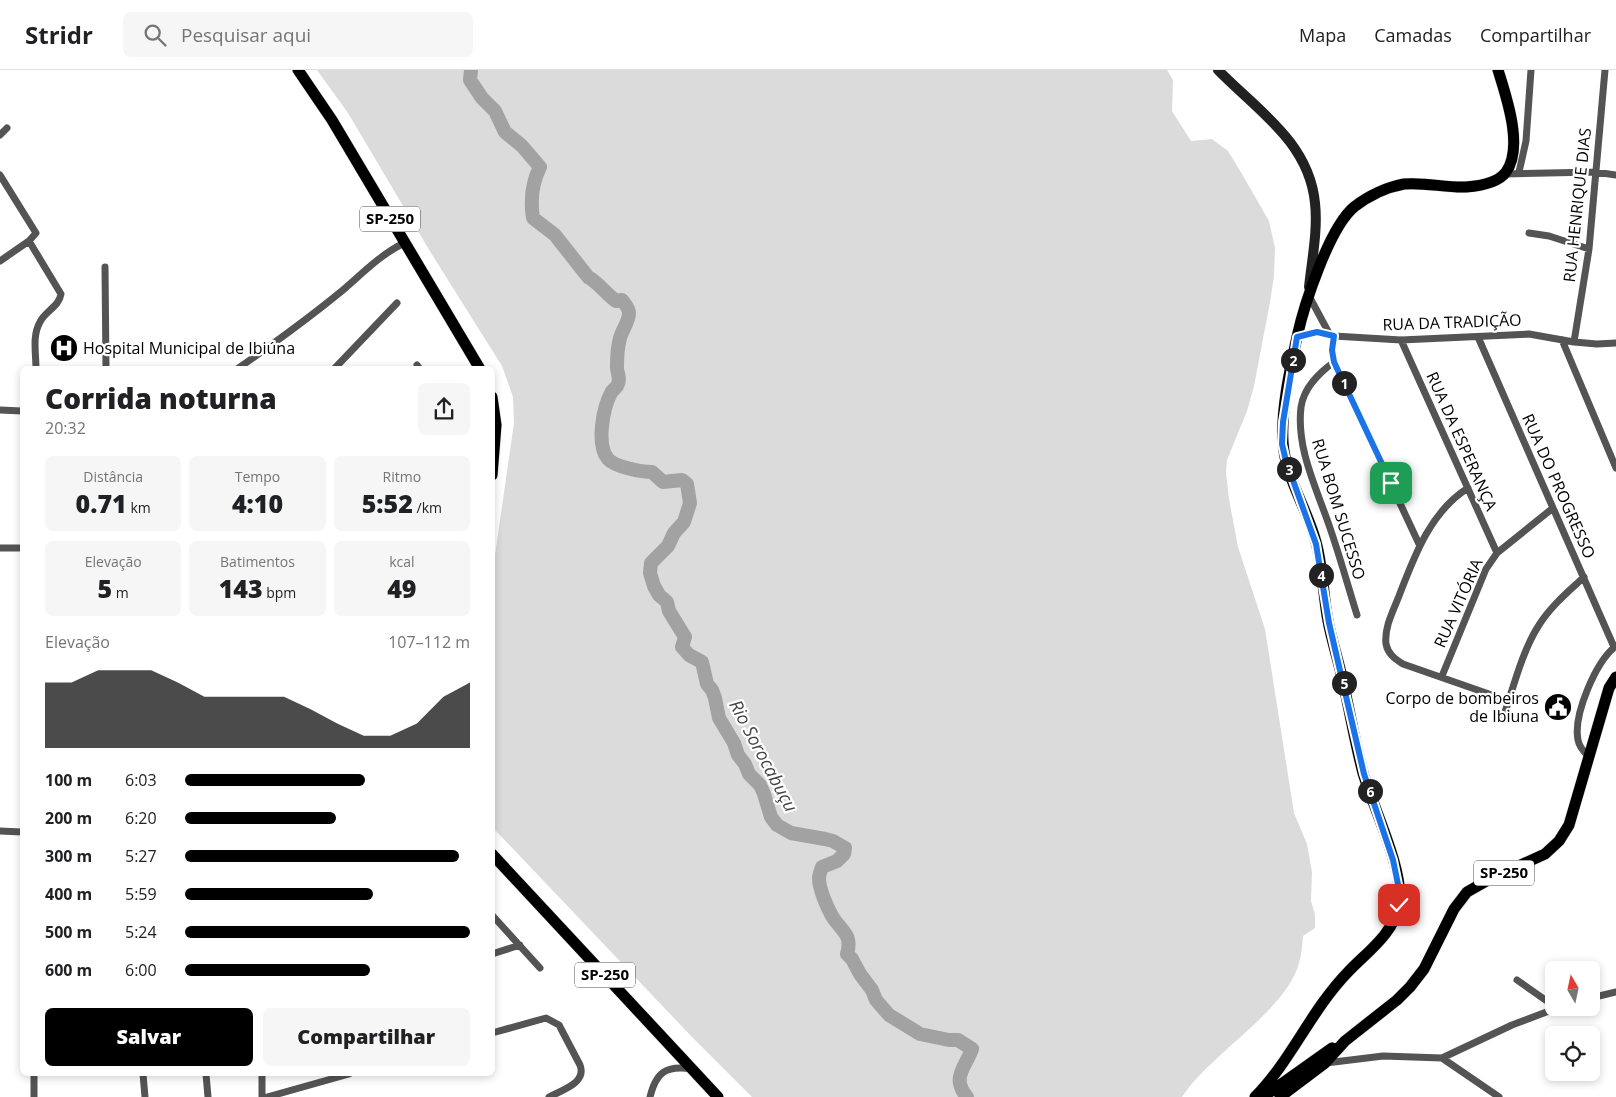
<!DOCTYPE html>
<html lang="pt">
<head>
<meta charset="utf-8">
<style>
  :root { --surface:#fff; --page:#f6f6f6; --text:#202124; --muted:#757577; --line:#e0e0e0; --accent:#000 }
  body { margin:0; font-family:"Open Sans",sans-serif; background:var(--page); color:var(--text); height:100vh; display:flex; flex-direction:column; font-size:19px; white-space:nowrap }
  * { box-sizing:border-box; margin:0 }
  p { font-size:16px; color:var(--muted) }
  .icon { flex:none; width:28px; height:28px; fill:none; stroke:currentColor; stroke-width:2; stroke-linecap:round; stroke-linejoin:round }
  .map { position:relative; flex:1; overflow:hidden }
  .details { position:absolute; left:20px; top:296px; width:475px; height:710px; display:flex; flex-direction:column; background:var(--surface); border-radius:8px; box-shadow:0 2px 8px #0003 }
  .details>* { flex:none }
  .needle { width:32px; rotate:351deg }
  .controls { position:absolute; left:1545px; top:891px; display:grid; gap:10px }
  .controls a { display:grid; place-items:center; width:55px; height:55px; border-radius:8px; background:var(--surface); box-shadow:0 2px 8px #0003; font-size:25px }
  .pin { position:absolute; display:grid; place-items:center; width:42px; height:42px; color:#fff; margin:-21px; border-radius:10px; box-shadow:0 2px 8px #0006 }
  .km { position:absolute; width:25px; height:25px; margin:-12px; border-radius:50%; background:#222; color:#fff; font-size:14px; line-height:25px; text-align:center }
  .round { display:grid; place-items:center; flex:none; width:52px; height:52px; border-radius:8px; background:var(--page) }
  .summary { display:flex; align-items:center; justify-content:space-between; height:85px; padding:0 25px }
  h1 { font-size:28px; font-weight:800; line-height:38px }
  .figures { display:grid; grid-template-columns:repeat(3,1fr); gap:8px; height:85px; padding:5px 25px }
  .figures div { display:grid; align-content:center; border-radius:8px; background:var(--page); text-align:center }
  .figures b { font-size:25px; font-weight:800 }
  .figures small { font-size:14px; font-weight:400 }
  .figures p { font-size:14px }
  .chart { height:140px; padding:10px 25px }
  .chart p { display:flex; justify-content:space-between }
  .chart svg { width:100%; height:90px; margin-top:5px; fill:var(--accent); opacity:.7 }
  .action { display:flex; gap:10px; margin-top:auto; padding:10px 25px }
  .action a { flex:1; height:58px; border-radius:8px; background:var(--accent); color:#fff; font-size:20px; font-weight:800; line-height:58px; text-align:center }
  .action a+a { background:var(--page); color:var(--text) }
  ul { padding:0 25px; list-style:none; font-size:16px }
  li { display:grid; grid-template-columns:80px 60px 1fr; align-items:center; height:38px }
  li i { height:12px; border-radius:6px; background:var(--accent) }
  header { display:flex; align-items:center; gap:30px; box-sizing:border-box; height:70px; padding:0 25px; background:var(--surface); border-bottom:1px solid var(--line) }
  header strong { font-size:24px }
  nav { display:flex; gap:28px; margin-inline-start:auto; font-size:18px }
  .search { width:350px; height:45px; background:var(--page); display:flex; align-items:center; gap:12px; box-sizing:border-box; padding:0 18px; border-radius:8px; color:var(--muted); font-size:19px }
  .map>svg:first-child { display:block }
  .green { fill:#dbdbdb }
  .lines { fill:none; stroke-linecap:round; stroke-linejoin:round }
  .river { stroke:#a2a2a2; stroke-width:14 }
  .primary-casing { stroke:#dbdbdb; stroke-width:12 }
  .street { stroke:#545454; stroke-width:7 }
  .secondary { stroke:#212121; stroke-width:10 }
  .primary { stroke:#000; stroke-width:11 }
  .route-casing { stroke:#fff; stroke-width:10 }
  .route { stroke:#1a73e8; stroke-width:6 }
  .labels { text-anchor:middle; stroke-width:4.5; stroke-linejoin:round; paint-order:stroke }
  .shield { fill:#fff; stroke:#4c4c4c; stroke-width:1 }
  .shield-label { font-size:15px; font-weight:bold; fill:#000 }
  .street-label { font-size:16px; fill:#000; stroke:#fff }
  .poi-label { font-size:16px; fill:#000; stroke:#fff; text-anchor:start }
  .water-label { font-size:18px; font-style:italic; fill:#434343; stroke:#fff }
</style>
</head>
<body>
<header>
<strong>Stridr</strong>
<div class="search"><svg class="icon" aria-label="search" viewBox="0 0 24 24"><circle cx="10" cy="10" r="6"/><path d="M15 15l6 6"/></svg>Pesquisar aqui</div>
<nav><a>Mapa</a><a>Camadas</a><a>Compartilhar</a></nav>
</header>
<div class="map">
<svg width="1616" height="1027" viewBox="0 0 1616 1027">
  <rect width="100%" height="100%" fill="#fff"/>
  <path class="green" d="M317,0H1167L1173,10L1172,41L1191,71L1212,69L1228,81L1242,104L1269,151L1275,178L1274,206L1270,232L1254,316L1247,341L1227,390L1226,403L1229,429L1238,477L1265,559L1294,743L1307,774L1312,802L1311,831L1315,845V858L1303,866C1302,875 1302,884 1299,893C1286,941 1211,983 1182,1027H752L692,967L496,761L492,756V506L514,353L513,327L502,296L431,183L348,43Z"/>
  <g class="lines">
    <path class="river" d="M471,0L470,10L482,28L495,41L505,62L522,76L540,97C532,113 530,129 533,148L555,165L588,207C599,213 606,224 616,231L622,230C625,234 629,238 629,243C629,252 622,260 620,268C618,276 617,287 617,295C616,302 621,307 618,314C617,318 613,319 611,323C603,338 596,375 608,389C615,397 642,402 652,402L663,412L682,410L687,414L690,433L684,452L674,463L668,476L651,493L650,503L654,516L659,525L667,532L669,541L685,567L682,577L689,585L702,592L707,614L712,620L715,628L719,648L734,673L738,685L745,694L749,704L760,715L764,724L771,747L777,755L791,763L825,769L833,771L845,778L844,784L837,791L822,797C821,800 819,805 819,808C819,819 827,837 832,846C841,861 853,864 847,884L852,889L860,904L872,920L876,930L889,945L920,964L949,970H958L972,979C965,998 951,1008 967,1027"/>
    <defs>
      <path id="primary" d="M298,0L332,50L480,299
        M492,327L496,355L492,405
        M492,784L718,1027
        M1255,1027C1291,991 1311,940 1348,902C1367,882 1394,864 1399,834C1405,802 1373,737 1363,703C1355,673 1350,642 1343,612C1339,592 1332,572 1328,551C1323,525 1323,497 1316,472C1307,438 1285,407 1283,372C1281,339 1290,299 1297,267C1304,235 1329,158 1354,137C1368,126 1387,117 1404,114C1425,112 1446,118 1466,117C1479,116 1498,113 1506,102C1524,77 1506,26 1498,0
        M1263,1027L1332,978
        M1280,1027L1325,993L1345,971L1397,930L1410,917L1424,899L1454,839L1467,822L1490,809L1545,784L1559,771L1569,755L1609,618L1616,607"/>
    </defs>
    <use href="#primary" class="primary-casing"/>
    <path class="street" d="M0,65L7,58
      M1519,102L1526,71L1531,0
      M1505,104L1595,102L1616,105
      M0,105L36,163L29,171L0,191
      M1529,163L1549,166L1589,179
      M29,171L61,224C59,237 45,241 40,252C32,266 36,283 36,299
      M105,197L106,299
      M1309,226L1330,265
      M1334,266L1332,280L1334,292L1419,474
      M1297,267L1317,262L1334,266L1401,270L1529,264L1574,272L1597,274L1616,273
      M1478,267L1614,577
      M1401,270L1497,483
      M1562,270L1616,398
      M1574,272L1589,179L1605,0
      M1334,292C1319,303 1304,317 1301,337C1296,379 1317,419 1330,458C1340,487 1348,516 1357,545
      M417,295L420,299
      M237,299C273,274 309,248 343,220C363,203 380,185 404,173
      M334,299L397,233
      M0,340L22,341
      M1468,418C1430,442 1414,487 1399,526C1393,541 1384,558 1386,574C1388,584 1395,589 1403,594L1509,631
      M0,478H22
      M1442,606L1486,499L1497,483L1553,438
      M1503,648C1513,619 1522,581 1539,555C1551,536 1568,522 1584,507
      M1588,686C1583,681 1579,676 1578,670C1573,645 1596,591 1616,576
      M0,761L22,762
      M492,845L540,898
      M492,884L520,875
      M1517,910L1554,936
      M1591,928L1616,922
      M492,963L546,948L559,955L580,995C587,1013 562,1020 549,1027
      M1442,988L1499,1027
      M1326,993L1383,986L1442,988L1512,955L1557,938
      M143,1004L145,1027
      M206,1004L208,1027
      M34,1027V1004
      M262,1027V1004
      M267,1027L349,1004
      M650,1027C656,1002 666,995 692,999"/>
    <path class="secondary" d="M1218,0C1257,40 1309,72 1315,133C1318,160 1312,189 1309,217"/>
    <use href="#primary" class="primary"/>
  </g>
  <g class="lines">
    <defs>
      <path id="route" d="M1391,413L1334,292L1332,280L1334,266L1317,262L1297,267L1283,352L1282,374L1286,391L1316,474L1329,553L1364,704L1393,790L1400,824L1399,835"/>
    </defs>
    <use href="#route" class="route-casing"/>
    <use href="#route" class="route"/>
  </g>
  <defs>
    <symbol id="hospital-disc" viewBox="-11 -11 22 22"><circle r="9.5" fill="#000" stroke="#fff"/><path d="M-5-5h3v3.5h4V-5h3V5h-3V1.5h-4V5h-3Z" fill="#fff"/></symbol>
    <symbol id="civic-disc" viewBox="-11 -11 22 22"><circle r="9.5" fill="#000" stroke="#fff"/><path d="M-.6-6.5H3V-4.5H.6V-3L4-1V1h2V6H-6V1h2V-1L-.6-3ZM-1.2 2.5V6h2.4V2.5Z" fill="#fff"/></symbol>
  </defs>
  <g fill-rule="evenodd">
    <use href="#hospital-disc" x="48" y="262" width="32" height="32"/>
    <use href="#civic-disc" x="1542" y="621" width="32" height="32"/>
  </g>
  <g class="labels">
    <g class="shield">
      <rect x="360" y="136.5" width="60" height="25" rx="4"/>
      <rect x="1474" y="790.5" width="60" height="25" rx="4"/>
      <rect x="575" y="892.5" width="60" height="25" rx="4"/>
    </g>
    <g class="shield-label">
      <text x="390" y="154">SP-250</text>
      <text x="1504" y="808">SP-250</text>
      <text x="605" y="910">SP-250</text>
    </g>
    <g class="street-label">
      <text transform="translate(1577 135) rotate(-84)" y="6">RUA HENRIQUE DIAS</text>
      <text transform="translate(1452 252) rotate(-2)" y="6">RUA DA TRADIÇÃO</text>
      <text transform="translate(1462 371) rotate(66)" y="6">RUA DA ESPERANÇA</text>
      <text transform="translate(1559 416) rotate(66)" y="6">RUA DO PROGRESSO</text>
      <text transform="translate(1339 439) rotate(73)" y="6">RUA BOM SUCESSO</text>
      <text transform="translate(1458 533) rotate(-66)" y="6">RUA VITÓRIA</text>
    </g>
    <g class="poi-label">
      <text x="83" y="284">Hospital Municipal de Ibiúna</text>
      <text x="1539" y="634" text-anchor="end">Corpo de bombeiros<tspan x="1539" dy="18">de Ibiuna</tspan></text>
    </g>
    <g class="water-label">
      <text transform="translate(763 686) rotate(62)" y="6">Rio Sorocabuçu</text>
    </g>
  </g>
</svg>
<div class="controls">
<a><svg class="needle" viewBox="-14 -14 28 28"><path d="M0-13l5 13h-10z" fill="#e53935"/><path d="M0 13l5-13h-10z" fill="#757577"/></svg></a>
<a><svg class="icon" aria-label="locate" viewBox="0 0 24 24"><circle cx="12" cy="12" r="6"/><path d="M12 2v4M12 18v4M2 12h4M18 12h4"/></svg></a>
</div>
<div class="pin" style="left:1391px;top:413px;background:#1e9e55"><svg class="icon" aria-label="arrive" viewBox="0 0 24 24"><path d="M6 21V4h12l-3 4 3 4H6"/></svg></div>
<div class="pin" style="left:1399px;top:835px;background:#d93025"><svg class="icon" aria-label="check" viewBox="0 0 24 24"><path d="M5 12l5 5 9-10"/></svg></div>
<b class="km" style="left:1344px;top:313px">1</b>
<b class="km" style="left:1293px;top:290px">2</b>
<b class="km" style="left:1289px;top:399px">3</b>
<b class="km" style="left:1321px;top:505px">4</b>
<b class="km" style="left:1344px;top:613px">5</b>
<b class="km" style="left:1370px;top:721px">6</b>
<section class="details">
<div class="summary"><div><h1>Corrida noturna</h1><p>20:32</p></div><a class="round"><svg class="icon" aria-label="share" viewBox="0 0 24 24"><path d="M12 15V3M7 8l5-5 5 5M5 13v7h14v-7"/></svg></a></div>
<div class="figures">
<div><p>Distância</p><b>0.71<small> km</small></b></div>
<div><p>Tempo</p><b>4:10</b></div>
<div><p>Ritmo</p><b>5:52<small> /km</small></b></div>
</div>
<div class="figures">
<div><p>Elevação</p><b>5<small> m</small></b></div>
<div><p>Batimentos</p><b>143<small> bpm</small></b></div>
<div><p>kcal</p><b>49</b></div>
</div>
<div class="chart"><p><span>Elevação</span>107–112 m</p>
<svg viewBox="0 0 160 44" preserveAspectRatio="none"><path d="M0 44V12L10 12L20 6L30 6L40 6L50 12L60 19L70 19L80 19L90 19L100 25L110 32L120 38L130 38L140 32L150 19L160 12V44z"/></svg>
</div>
<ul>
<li><b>100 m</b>6:03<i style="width:63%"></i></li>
<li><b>200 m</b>6:20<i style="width:53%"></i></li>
<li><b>300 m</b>5:27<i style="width:96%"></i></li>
<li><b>400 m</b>5:59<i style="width:66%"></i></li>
<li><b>500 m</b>5:24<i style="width:100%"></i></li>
<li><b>600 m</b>6:00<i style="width:65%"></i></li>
</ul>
<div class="action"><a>Salvar</a><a>Compartilhar</a></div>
</section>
</div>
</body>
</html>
